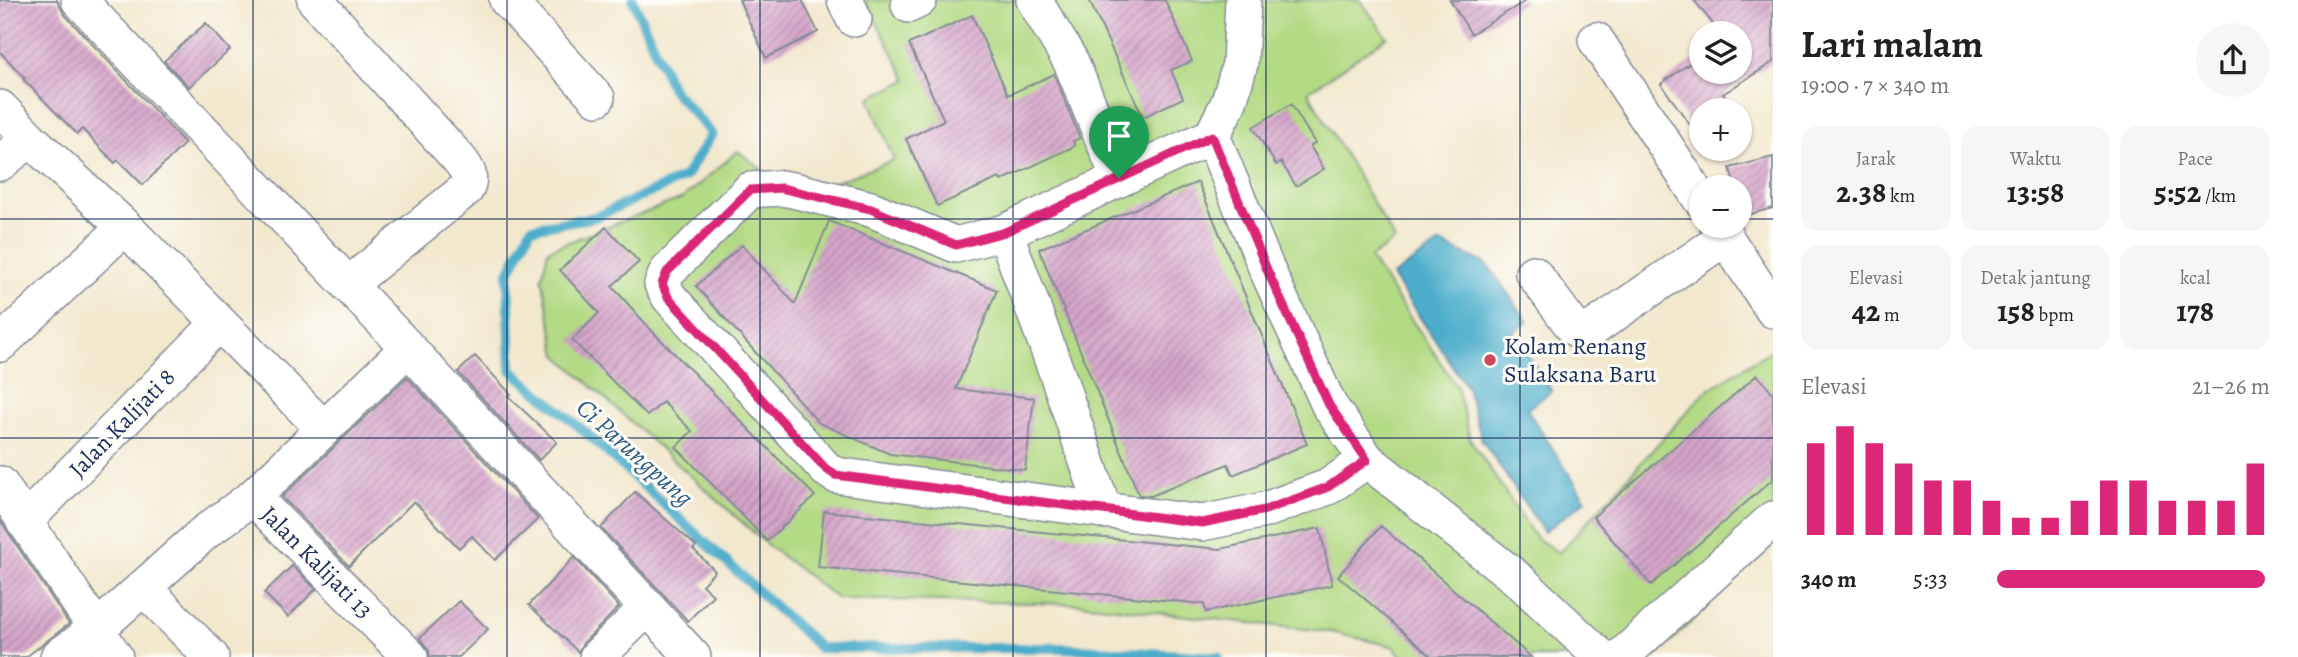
<!DOCTYPE html>
<html lang="id">
<head>
<meta charset="utf-8">
<style>
  :root { --surface:#fff; --page:#f6f6f6; --text:#202124; --muted:#757577; --accent:#db2777 }
  body { margin:0; font-family:Alegreya,serif; background:var(--page); color:var(--text); height:100vh; display:flex; flex-direction:column; font-size:26px; white-space:nowrap }
  * { box-sizing:border-box; margin:0 }
  p { font-size:23px; color:var(--muted) }
  .icon { flex:none; width:38px; height:38px; fill:none; stroke:currentColor; stroke-width:2; stroke-linecap:round; stroke-linejoin:round }
  .map { position:relative; flex:1; overflow:hidden }
  .drawer { display:flex; flex-direction:column; background:var(--surface); width:525px }
  .drawer>* { flex:none }
  .tools { position:absolute; left:1689px; top:21px; display:grid; gap:14px }
  .tools a { display:grid; place-items:center; width:63px; height:63px; border-radius:50%; background:var(--surface); box-shadow:0 2px 5px #0004; font-size:35px }
  .pin { position:absolute; display:grid; place-items:center; width:60px; height:60px; color:#fff; margin:-72px -30px; border-radius:50% 50% 50% 0; rotate:-45deg; box-shadow:0 0 7px #0007 }
  .pin .icon { rotate:45deg }
  .round { display:grid; place-items:center; flex:none; width:74px; height:74px; border-radius:37px; background:var(--page) }
  .headline { display:flex; align-items:center; justify-content:space-between; height:119px; padding:0 28px }
  h1 { font-size:38px; font-weight:600; line-height:52px }
  .stats { display:grid; grid-template-columns:repeat(3,1fr); gap:10px; height:119px; padding:7px 28px }
  .stats div { display:grid; align-content:center; border-radius:18px; background:var(--page); text-align:center }
  .stats b { font-size:30px; font-weight:600 }
  .stats small { font-size:19px; font-weight:400 }
  .stats p { font-size:19px }
  .chart { height:196px; padding:14px 28px }
  .chart p { display:flex; justify-content:space-between }
  .chart svg { width:100%; height:126px; margin-top:7px; stroke:var(--accent); stroke-width:6 }
  ul { padding:0 28px; list-style:none; font-size:23px }
  li { display:grid; grid-template-columns:112px 84px 1fr; align-items:center; height:52px }
  li i { height:18px; border-radius:9px; background:var(--accent) }
  main { display:flex; flex:1; min-height:0 }
  .map>svg:first-child { display:block }
  .green { fill:#b3da84; stroke:#678471; stroke-width:2 }
  .water { fill:#4cadcb; stroke:#346e94; stroke-width:2 }
  .lines { fill:none; stroke-linecap:round; stroke-linejoin:round }
  .stream { stroke:#4cadcb; stroke-width:10 }
  .building { fill:url(#building-hatch) }
  .minor-casing { stroke:#868c96; stroke-width:38 }
  .minor { stroke:#fff; stroke-width:35 }
  .route-casing { stroke:#fff; stroke-width:14 }
  .route { stroke:#db2777; stroke-width:9 }
  .grid { fill:none; stroke:#1b2f5e; stroke-width:2; stroke-opacity:0.55 }
  .poi-dot { fill:#d1495b; stroke:#fdfcf7; stroke-width:2.5 }
  .labels { text-anchor:middle; stroke-width:6; stroke-linejoin:round; paint-order:stroke }
  .poi-label { font-size:24px; fill:#1b2f5e; stroke:#fdfcf7; text-anchor:start }
  .street-label { font-size:24px; fill:#1b2f5e; stroke:#fdfcf7 }
  .water-label { font-size:26px; font-style:italic; fill:#2c5b84; stroke:#fdfcf7 }
</style>
</head>
<body>
<main>
<div class="map">
<svg width="1773" height="657" viewBox="0 0 1773 657">
  <defs>
    <pattern id="building-hatch" width="6" height="6" patternUnits="userSpaceOnUse" patternTransform="scale(1.75)"><rect width="6" height="6" fill="#d6a5ca"/><path d="M-1 1l2-2M0 6l6-6M5 7l2-2" fill="none" stroke="#ad87a7"/></pattern>
  </defs>
  <rect width="100%" height="100%" fill="#fdfcf7"/>
  <filter id="ink" filterUnits="userSpaceOnUse"><feTurbulence type="fractalNoise" baseFrequency=".0143" numOctaves="2"/><feDisplacementMap in="SourceGraphic" scale="14" xChannelSelector="R" yChannelSelector="G"/><feConvolveMatrix kernelMatrix="1 2 1 2 8 2 1 2 1" color-interpolation-filters="sRGB"/></filter>
  <filter id="wash" filterUnits="userSpaceOnUse"><feTurbulence type="fractalNoise" baseFrequency=".00686" numOctaves="4" result="noise"/><feDisplacementMap in="SourceGraphic" scale="28" xChannelSelector="R" yChannelSelector="G"/><feGaussianBlur stdDeviation="1.57" result="paint"/><feColorMatrix in="noise" values="0 0 0 0 0 0 0 0 0 0 0 0 0 0 0 0 0 1.4 0 .05"/><feComposite in="paint" operator="in"/></filter>
  <g filter="url(#wash)">
    <rect width="100%" height="100%" fill="#f2e8ce"/>
    <path class="green" d="M865,0H1360L1387,37L1308,92L1395,240L1370,258L1457,387L1470,439L1535,537L1559,553L1705,392L1773,349V542L1655,657H1403L1392,646L1331,632L1080,604L838,599L766,544L557,355L542,278L548,250L683,198L738,151L775,180L830,184L894,160L869,98L907,80Z"/>
    <path class="water" d="M1440,243L1487,264L1528,322L1513,332L1552,391L1527,409L1586,500L1544,532L1482,440L1467,388L1392,276Z"/>
    <g class="lines">
      <path class="stream" d="M633,0L672,89L712,134L685,177L595,217L531,228L508,275L511,370L583,430L820,648H1061L1218,657"/>
    </g>
    <g id="blocks">
      <path class="building" d="M0,0H57L64,14L185,143L143,185L118,160L115,163L82,129L77,134L23,79L25,78L0,52Z
        M739,0H802L818,32L766,58Z
        M1089,0H1165L1192,61L1171,70L1183,98L1143,117Z
        M1450,0H1527L1471,34Z
        M1694,0H1773V62L1723,94L1735,110H1701V140L1661,84L1701,55V72H1740V33H1720Z
        M972,15L1008,95L1054,74L1080,138L1073,141L1075,146L1001,181L999,178L937,206L906,139L944,120L909,44Z
        M206,23L230,50L189,87L164,61Z
        M1291,104L1315,143L1310,146L1324,169L1296,186L1281,162L1276,165L1253,127Z
        M1773,157V208L1743,216L1740,204V187H1735L1730,168Z
        M1198,182L1307,444L1233,475L1228,464L1151,496L1139,495L1039,249Z
        M829,221L997,290L956,389L1034,398L1025,470L890,454L819,423L696,286L742,245L795,304Z
        M606,227L639,262L612,286L652,331L815,496L767,541L676,447L692,431L663,402L647,416L572,340L599,313L560,270Z
        M475,356L511,394L508,396L557,442L539,460L458,372Z
        M1757,375L1773,393V479L1651,585L1593,517Z
        M407,377L538,519L495,560L472,536L459,548L414,501L349,566L282,497Z
        M635,492L696,546L693,549L715,571L702,585L713,595L688,621L601,528Z
        M824,511L1220,549L1320,528L1332,585L1206,612L1204,604L818,567Z
        M0,520L69,624L26,657H0Z
        M1381,526L1447,584L1531,657H1432L1379,611L1338,576Z
        M574,557L619,607L583,643L578,652L529,605Z
        M292,566L316,589L288,617L264,593Z
        M459,601L488,629L459,657H430L429,651L420,638Z"/>
    </g>
  </g>
  <g filter="url(#ink)">
    <use href="#blocks" fill-opacity="0" stroke="#868c96" stroke-width="2"/>
    <g class="lines">
      <defs>
        <path id="minor" d="M79,0L408,348L693,657
          M315,0L459,159C467,169 472,176 466,189L348,285
          M507,0L597,98
          M845,0L854,19
          M1034,0L1071,62L1119,178
          M909,5L919,0
          M1596,40L1701,200
          M0,108L30,139L125,227L324,429
          M1212,136L1005,232L956,245L871,209L793,190L781,188L750,190L667,272L662,284L669,297L826,469L835,475L1202,523L1265,510L1328,487L1367,460
          M1212,136L1268,272L1329,405L1367,460L1520,581L1601,657
          M1212,136L1229,102L1240,64L1243,0
          M0,163L30,139
          M1718,226L1773,310
          M1005,232L1058,376L1104,511
          M1533,273L1574,328L1582,333L1592,329L1726,237
          M0,344L125,227
          M0,484L115,657
          M253,497L410,657
          M24,522L219,323
          M144,588L211,657
          M58,657L97,629L204,533L253,497L408,348
          M597,657L648,607
          M1621,657L1773,519"/>
      </defs>
      <use href="#minor" class="minor-casing"/>
      <use href="#minor" class="minor"/>
    </g>
  </g>
  <g class="lines" filter="url(#ink)">
    <defs>
      <path id="route" d="M1212,136L1268,272L1329,405L1367,460L1328,487L1265,510L1202,523L835,475L826,469L668,297L662,284L667,272L750,190L781,188L871,209L956,245L1005,232Z"/>
    </defs>
    <use href="#route" class="route-casing"/>
    <use href="#route" class="route"/>
  </g>
  <path class="grid" d="M253,0V657M507,0V657M760,0V657M1013,0V657M1266,0V657M1520,0V657M0,219H1701M1740,219H1773M0,438H1773"/>
  <circle class="poi-dot" cx="1490" cy="360" r="7"/>
  <g class="labels">
    <g class="poi-label">
      <text x="1504" y="354">Kolam Renang<tspan x="1504" dy="28">Sulaksana Baru</tspan></text>
    </g>
    <g class="street-label">
      <text transform="translate(122 423) rotate(-46)" y="8">Jalan Kalijati 8</text>
      <text transform="translate(317 562) rotate(45)" y="8">Jalan Kalijati 13</text>
    </g>
    <g class="water-label">
      <text transform="translate(635 452) rotate(42)" y="9">Ci Parungpung</text>
    </g>
  </g>
</svg>
<div class="tools">
<a><svg class="icon" aria-label="layers" viewBox="0 0 24 24"><path d="M12 4l9 5-9 5-9-5zM3 14l9 5 9-5"/></svg></a>
<a>+</a>
<a>−</a>
</div>
<div class="pin" style="left:1119px;top:178px;background:#1e9e55"><svg class="icon" aria-label="arrive" viewBox="0 0 24 24"><path d="M6 21V4h12l-3 4 3 4H6"/></svg></div>
</div>
<section class="drawer">
<div class="headline"><div><h1>Lari malam</h1><p>19:00 · 7 × 340 m</p></div><a class="round"><svg class="icon" aria-label="share" viewBox="0 0 24 24"><path d="M12 15V3M7 8l5-5 5 5M5 13v7h14v-7"/></svg></a></div>
<div class="stats">
<div><p>Jarak</p><b>2.38<small> km</small></b></div>
<div><p>Waktu</p><b>13:58</b></div>
<div><p>Pace</p><b>5:52<small> /km</small></b></div>
</div>
<div class="stats">
<div><p>Elevasi</p><b>42<small> m</small></b></div>
<div><p>Detak jantung</p><b>158<small> bpm</small></b></div>
<div><p>kcal</p><b>178</b></div>
</div>
<div class="chart"><p><span>Elevasi</span>21–26 m</p>
<svg viewBox="0 0 160 44" preserveAspectRatio="none"><path d="M5 44V12M15 44V6M25 44V12M35 44V19M45 44V25M55 44V25M65 44V32M75 44V38M85 44V38M95 44V32M105 44V25M115 44V25M125 44V32M135 44V32M145 44V32M155 44V19"/></svg>
</div>
<ul>
<li><b>340 m</b>5:33<i style="width:98%"></i></li>
</ul>
</section>
</main>
</body>
</html>
